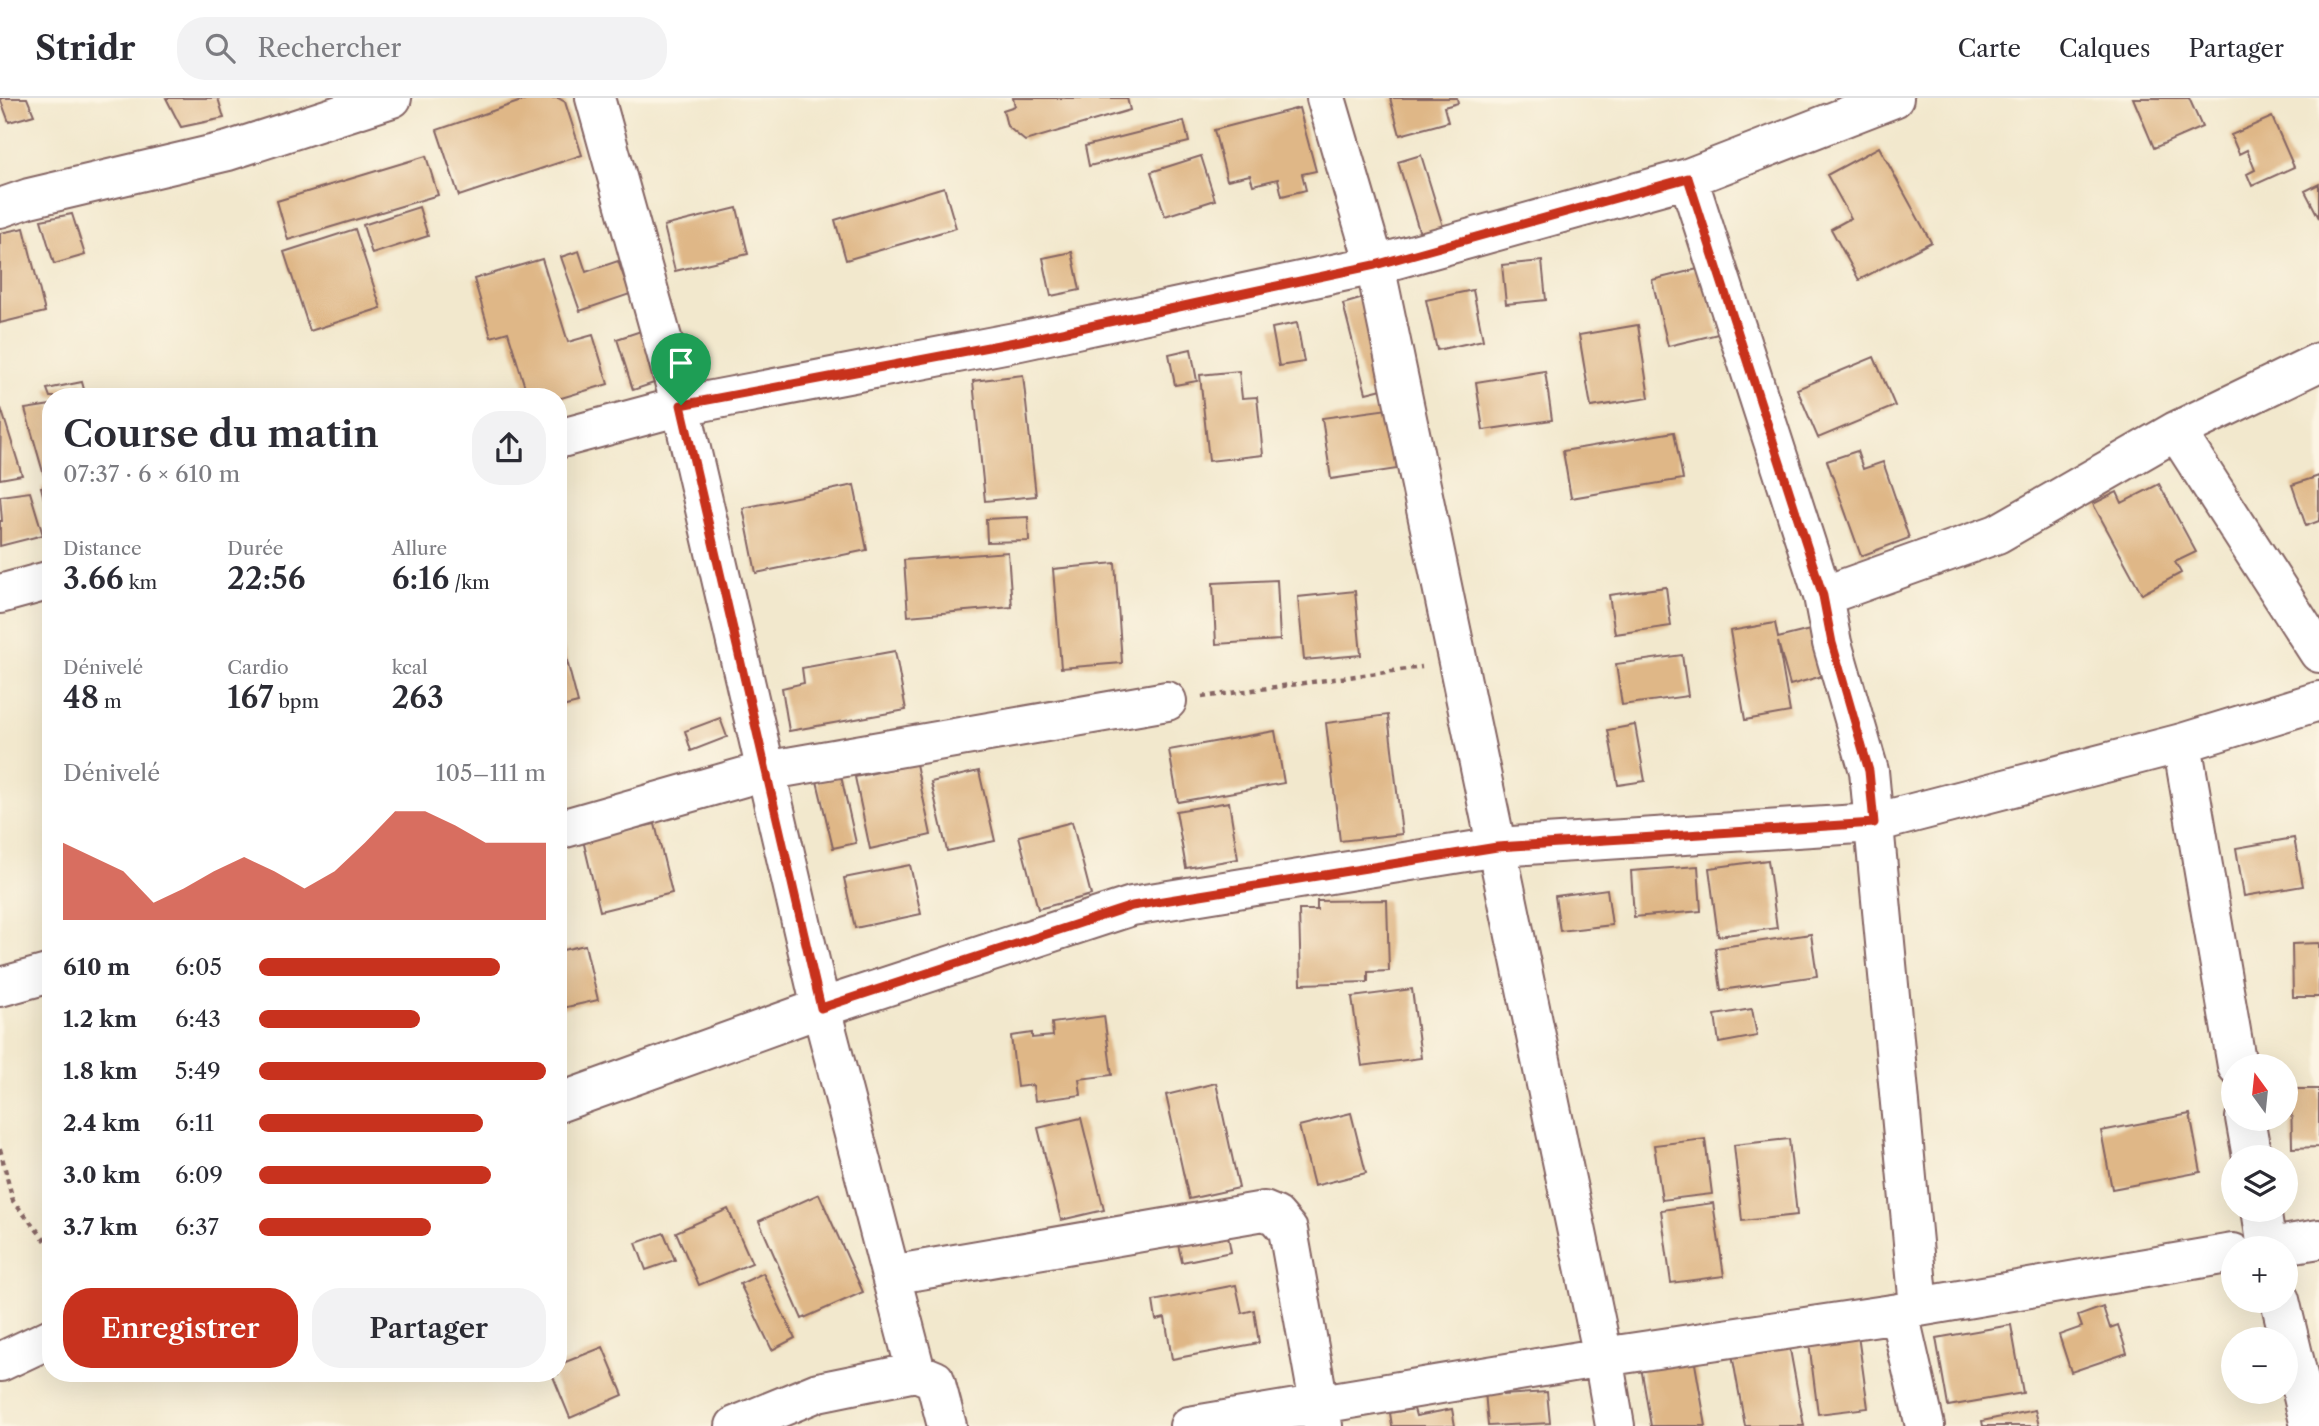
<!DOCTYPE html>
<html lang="fr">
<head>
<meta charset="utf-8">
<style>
  :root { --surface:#fff; --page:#f2f2f3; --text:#2b2b33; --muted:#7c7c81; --line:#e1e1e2; --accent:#c8321e }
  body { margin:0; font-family:"Libre Caslon Text",serif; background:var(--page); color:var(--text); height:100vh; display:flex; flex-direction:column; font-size:26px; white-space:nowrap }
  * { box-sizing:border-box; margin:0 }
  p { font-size:23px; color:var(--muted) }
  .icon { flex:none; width:38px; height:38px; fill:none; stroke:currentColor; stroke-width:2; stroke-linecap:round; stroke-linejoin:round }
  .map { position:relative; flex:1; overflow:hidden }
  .drawer { position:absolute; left:42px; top:290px; width:525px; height:994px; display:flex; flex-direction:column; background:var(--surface); border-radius:28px; box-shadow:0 7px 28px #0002 }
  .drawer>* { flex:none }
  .needle { width:46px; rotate:345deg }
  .tools { position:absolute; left:2221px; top:956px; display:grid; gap:14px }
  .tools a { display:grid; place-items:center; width:77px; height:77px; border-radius:50%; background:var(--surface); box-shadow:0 7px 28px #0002; font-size:35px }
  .pin { position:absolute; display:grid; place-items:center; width:60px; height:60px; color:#fff; margin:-72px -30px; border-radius:50% 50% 50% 0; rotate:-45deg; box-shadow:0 0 7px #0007 }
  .pin .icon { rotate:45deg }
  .round { display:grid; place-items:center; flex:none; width:74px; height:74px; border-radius:28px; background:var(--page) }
  .head { display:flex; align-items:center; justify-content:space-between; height:119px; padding:0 21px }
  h1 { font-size:38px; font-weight:600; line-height:52px }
  .metrics { display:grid; grid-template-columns:repeat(3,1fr); gap:10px; height:119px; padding:7px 21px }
  .metrics div { display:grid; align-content:center }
  .metrics b { font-size:30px; font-weight:600 }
  .metrics small { font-size:19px; font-weight:400 }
  .metrics p { font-size:19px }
  .chart { height:196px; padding:14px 21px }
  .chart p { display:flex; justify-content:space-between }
  .chart svg { width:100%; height:126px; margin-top:7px; fill:var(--accent); opacity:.7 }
  .action { display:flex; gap:14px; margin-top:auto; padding:14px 21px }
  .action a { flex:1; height:80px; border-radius:28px; background:var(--accent); color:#fff; font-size:28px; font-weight:600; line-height:80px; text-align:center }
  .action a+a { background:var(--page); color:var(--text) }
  ul { padding:0 21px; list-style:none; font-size:23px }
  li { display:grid; grid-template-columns:112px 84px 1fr; align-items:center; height:52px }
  li i { height:18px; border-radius:9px; background:var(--accent) }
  header { display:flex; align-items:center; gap:42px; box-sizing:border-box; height:98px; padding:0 35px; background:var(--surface); border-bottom:2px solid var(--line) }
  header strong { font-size:33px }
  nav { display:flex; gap:38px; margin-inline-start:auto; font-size:24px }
  .search { width:490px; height:63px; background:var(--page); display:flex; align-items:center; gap:18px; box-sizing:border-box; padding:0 24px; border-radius:28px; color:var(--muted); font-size:26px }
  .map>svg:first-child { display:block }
  .building { fill:#dfb787 }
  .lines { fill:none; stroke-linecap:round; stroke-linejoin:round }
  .minor-casing { stroke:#856564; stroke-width:42 }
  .path { stroke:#856564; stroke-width:4.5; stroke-dasharray:5 5; stroke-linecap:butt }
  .minor { stroke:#fff; stroke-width:38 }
  .route-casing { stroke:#fff; stroke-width:14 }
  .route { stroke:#c8321e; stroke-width:9 }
</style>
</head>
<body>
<header>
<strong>Stridr</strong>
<div class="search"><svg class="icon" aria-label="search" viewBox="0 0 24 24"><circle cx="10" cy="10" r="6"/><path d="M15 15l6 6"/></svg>Rechercher</div>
<nav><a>Carte</a><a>Calques</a><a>Partager</a></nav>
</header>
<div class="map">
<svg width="2319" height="1328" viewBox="0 0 2319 1328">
  <rect width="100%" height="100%" fill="#fcf5e5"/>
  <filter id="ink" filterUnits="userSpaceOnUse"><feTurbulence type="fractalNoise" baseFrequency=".0143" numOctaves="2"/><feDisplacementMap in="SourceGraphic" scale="14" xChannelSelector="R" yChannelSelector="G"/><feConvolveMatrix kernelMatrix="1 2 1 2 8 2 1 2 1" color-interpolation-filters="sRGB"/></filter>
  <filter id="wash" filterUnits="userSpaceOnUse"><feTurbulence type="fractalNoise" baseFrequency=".00686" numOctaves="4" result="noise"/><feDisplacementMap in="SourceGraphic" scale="28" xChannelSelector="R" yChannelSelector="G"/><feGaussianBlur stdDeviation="1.57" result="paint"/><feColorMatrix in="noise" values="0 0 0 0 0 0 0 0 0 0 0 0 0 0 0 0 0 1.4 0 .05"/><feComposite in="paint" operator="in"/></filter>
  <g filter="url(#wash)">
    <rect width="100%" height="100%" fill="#f2e8cd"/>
    <g id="blocks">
      <path class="building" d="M0,0H27L34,17L9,24Z
        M166,0H218L224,20L181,29Z
        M530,0H558L565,4L582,57L459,98L437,32Z
        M1013,0H1127L1130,12L1025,43L1007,28L1003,12L1015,8Z
        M1390,0H1457L1458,5L1444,9L1448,24L1400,37Z
        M2133,0H2189L2202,29L2154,50Z
        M1299,10L1316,73L1302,76L1306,92L1282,98L1278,81L1253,87L1250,77L1227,82L1214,32Z
        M2272,19L2294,69L2252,88L2247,76L2255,72L2247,52L2239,56L2231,37Z
        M1184,23L1189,44L1089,68L1085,48Z
        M1879,49L1931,144L1859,182L1831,131L1851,120L1827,77Z
        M1421,57L1445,135L1422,142L1398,64Z
        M426,58L438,97L288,142L277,103Z
        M1201,58L1215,102L1165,118L1151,74Z
        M2319,86V120L2305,93Z
        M944,89L956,130L846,162L835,122Z
        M419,109L428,138L372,156L363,127Z
        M737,110L748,156L675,173L664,128Z
        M72,116L85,157L54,166L41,122Z
        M24,130L45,214L0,225V135Z
        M355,131L381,210L310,233L284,154Z
        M579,153L586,174L618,163L630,196L580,213L561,159Z
        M1072,154L1080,192L1051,198L1043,160Z
        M542,161L568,244L593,237L608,286L558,301V299H528L508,234L491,239L474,181Z
        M1542,163L1546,202L1506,206L1502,167Z
        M1702,170L1718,236L1668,248L1652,182Z
        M1473,192L1483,242L1437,252L1426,202Z
        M1367,199L1390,289L1366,295L1343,206Z
        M1297,225L1304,264L1279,268L1272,230Z
        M1638,227L1649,300L1591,309L1579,237Z
        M647,231L663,282L633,292L617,241Z
        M1191,251L1197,283L1175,287L1169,256Z
        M1874,259L1895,308L1818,340L1797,291Z
        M1239,273L1242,300L1257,299L1263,357L1209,363L1200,277Z
        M1545,273L1552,322L1483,332L1476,284Z
        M1023,277L1036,398L985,403L973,283Z
        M82,284L86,299H50L47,291Z
        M51,307V380L45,381L25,311Z
        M1,310L22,377L0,381Z
        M1388,311L1397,371L1331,381L1322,320Z
        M1674,334L1683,381L1571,400L1563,353Z
        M1857,353L1863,371L1883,364L1909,440L1861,458L1827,363Z
        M2319,378V423L2306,428L2292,387Z
        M2159,386L2196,454L2175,464L2181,475L2142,496L2093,406L2117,394L2122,405Z
        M854,387L867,452L756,475L743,410Z
        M51,388V425H50L41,389Z
        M30,394L43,437L0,448V423H2L0,398Z
        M1028,419L1029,443L987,444L986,421Z
        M1008,454L1012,509L908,518L904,462Z
        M1115,465L1122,565L1061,570L1053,471Z
        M1277,482L1280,542L1216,546L1213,485Z
        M1666,489L1671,528L1615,536L1609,497Z
        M1355,493L1361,557L1304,562L1298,499Z
        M1775,525L1778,540L1814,531L1826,577L1790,587L1778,544L1790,614L1745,622L1730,533Z
        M561,540L578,605L558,610V541Z
        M895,553L906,612L789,633L782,590L804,585L802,570Z
        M1682,557L1688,598L1622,607L1616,566Z
        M1388,617L1402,736L1340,743L1326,625Z
        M720,620L727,639L691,653L685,633Z
        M1635,627L1645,683L1618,687L1608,632Z
        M1275,633L1284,685L1178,704L1169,652Z
        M916,666L931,737L870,751L855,679Z
        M979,673L995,743L947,753L931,684Z
        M841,678L856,745L833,750L817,683Z
        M1229,704L1238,761L1186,770L1176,713Z
        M1072,724L1091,797L1038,811L1019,738Z
        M655,726L672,795L600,813L583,742Z
        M2294,740L2303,788L2244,798L2236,750Z
        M1768,762L1777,830L1718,838L1709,770Z
        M910,767L921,816L855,830L844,780Z
        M1698,768L1701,813L1634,819L1631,773Z
        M1607,791L1612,827L1560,833L1555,798Z
        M1387,802L1389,873L1368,874V884L1301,886L1299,812H1317V803Z
        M1811,836L1817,878L1721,892L1715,850Z
        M2319,845V899H2293L2292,846Z
        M585,847L598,902L558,911V853Z
        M1412,891L1421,960L1362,968L1352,899Z
        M1752,911L1757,938L1719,945L1715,917Z
        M1104,918L1112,977L1079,981L1081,997L1035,1003L1033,987L1017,989L1011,938L1032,935V940L1053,938L1052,925Z
        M1216,985L1239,1090L1189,1101L1166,997Z
        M2291,991H2319V1049L2292,1050Z
        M1351,1015L1366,1075L1314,1088L1299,1028Z
        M2190,1016L2201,1074L2112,1091L2101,1033Z
        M1081,1020L1104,1112L1061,1122L1038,1030Z
        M1705,1041L1712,1096L1662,1102L1654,1047Z
        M1789,1041L1797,1117L1742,1123L1734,1047Z
        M819,1096L863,1194L802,1221L759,1123Z
        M1713,1105L1724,1178L1671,1185L1661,1112Z
        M728,1111L752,1165L699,1187L676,1134Z
        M1227,1132L1231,1154L1182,1164L1177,1142Z
        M664,1135L675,1162L646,1172L636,1145Z
        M763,1175L795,1240L772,1252L740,1186Z
        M1236,1187L1242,1215L1254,1212L1259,1245L1172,1261L1165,1220L1156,1222L1153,1203Z
        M2103,1209L2110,1230L2118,1227L2127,1255L2071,1274L2059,1237L2082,1229L2078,1218Z
        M2011,1227L2023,1295L1948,1308L1936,1240Z
        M1857,1230L1868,1310L1818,1316L1808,1236Z
        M1787,1235L1804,1328H1745L1730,1245Z
        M603,1249L623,1297L570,1320L552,1276H558V1267Z
        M1694,1260L1706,1328H1651L1641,1269Z
        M1503,1291V1297L1547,1294L1550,1325L1488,1328L1485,1293Z
        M1414,1311L1416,1318L1452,1311L1455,1328H1392L1390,1315Z
        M2035,1312L2039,1328H1983L1982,1323Z"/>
    </g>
  </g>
  <g filter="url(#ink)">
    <use href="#blocks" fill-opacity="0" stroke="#856564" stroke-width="2"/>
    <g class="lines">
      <defs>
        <path id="minor" d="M595,0L681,308L821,910L916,1274
          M1326,0L1375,167L1603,1259L1615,1328
          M1688,80L1823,498L1832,545L1869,673L1919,1209
          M0,110L29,100L228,53L392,0
          M2176,333L2319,555
          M558,341L681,308L1020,243L1375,167L1688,80L1894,0
          M0,496L51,482
          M1823,498L1997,436L2176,333L2319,264
          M2182,645L2237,968
          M558,732L765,673L1167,603
          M0,889L51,875
          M558,1005L821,910L1132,808L1497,749L1874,725L2182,645L2319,603
          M2245,1020L2252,1059
          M2261,1111L2267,1150
          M2264,1150L2319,1141
          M891,1177L1264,1113L1276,1118L1288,1132L1323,1328
          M2280,1202L2310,1328
          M1899,1215L1925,1328
          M0,1264L51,1240
          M735,1328L818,1294L916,1274L935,1282L947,1328
          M1189,1328L1603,1259L1899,1215L1919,1209L2233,1155"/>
      </defs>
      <use href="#minor" class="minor-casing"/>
      <path class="path" d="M1202,599L1422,569
        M0,1051L13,1103L51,1149"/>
      <use href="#minor" class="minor"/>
    </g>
  </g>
  <g class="lines" filter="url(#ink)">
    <defs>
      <path id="route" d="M1688,80L1823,498L1832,545L1869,673L1874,725L1497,749L1132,808L821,910L681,307L1020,243L1375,167Z"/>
    </defs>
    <use href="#route" class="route-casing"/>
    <use href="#route" class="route"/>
  </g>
</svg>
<div class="tools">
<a><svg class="needle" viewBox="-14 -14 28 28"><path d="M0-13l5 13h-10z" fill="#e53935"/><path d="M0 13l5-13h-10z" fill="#7c7c81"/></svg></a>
<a><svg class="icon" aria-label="layers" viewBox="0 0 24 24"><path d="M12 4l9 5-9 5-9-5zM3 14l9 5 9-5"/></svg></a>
<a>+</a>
<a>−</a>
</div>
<div class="pin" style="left:681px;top:307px;background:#1e9e55"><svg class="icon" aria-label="arrive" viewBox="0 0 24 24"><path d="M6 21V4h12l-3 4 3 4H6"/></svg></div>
<section class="drawer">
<div class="head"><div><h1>Course du matin</h1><p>07:37 · 6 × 610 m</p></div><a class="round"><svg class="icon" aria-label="share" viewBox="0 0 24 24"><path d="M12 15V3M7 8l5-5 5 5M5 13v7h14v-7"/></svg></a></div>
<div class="metrics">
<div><p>Distance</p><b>3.66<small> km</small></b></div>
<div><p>Durée</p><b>22:56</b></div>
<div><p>Allure</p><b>6:16<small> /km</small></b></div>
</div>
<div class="metrics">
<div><p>Dénivelé</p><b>48<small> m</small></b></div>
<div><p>Cardio</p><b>167<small> bpm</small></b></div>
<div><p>kcal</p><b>263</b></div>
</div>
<div class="chart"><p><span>Dénivelé</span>105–111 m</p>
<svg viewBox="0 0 160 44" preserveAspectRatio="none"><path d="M0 44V17L10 22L20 27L30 38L40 33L50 27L60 22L70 27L80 33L90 27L100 17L110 6L120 6L130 11L140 17L150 17L160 17V44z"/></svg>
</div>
<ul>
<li><b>610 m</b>6:05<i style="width:84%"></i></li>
<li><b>1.2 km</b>6:43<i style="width:56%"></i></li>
<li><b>1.8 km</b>5:49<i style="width:100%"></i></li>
<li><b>2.4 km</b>6:11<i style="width:78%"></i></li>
<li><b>3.0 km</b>6:09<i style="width:81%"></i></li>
<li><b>3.7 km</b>6:37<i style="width:60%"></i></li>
</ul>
<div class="action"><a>Enregistrer</a><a>Partager</a></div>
</section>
</div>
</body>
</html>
